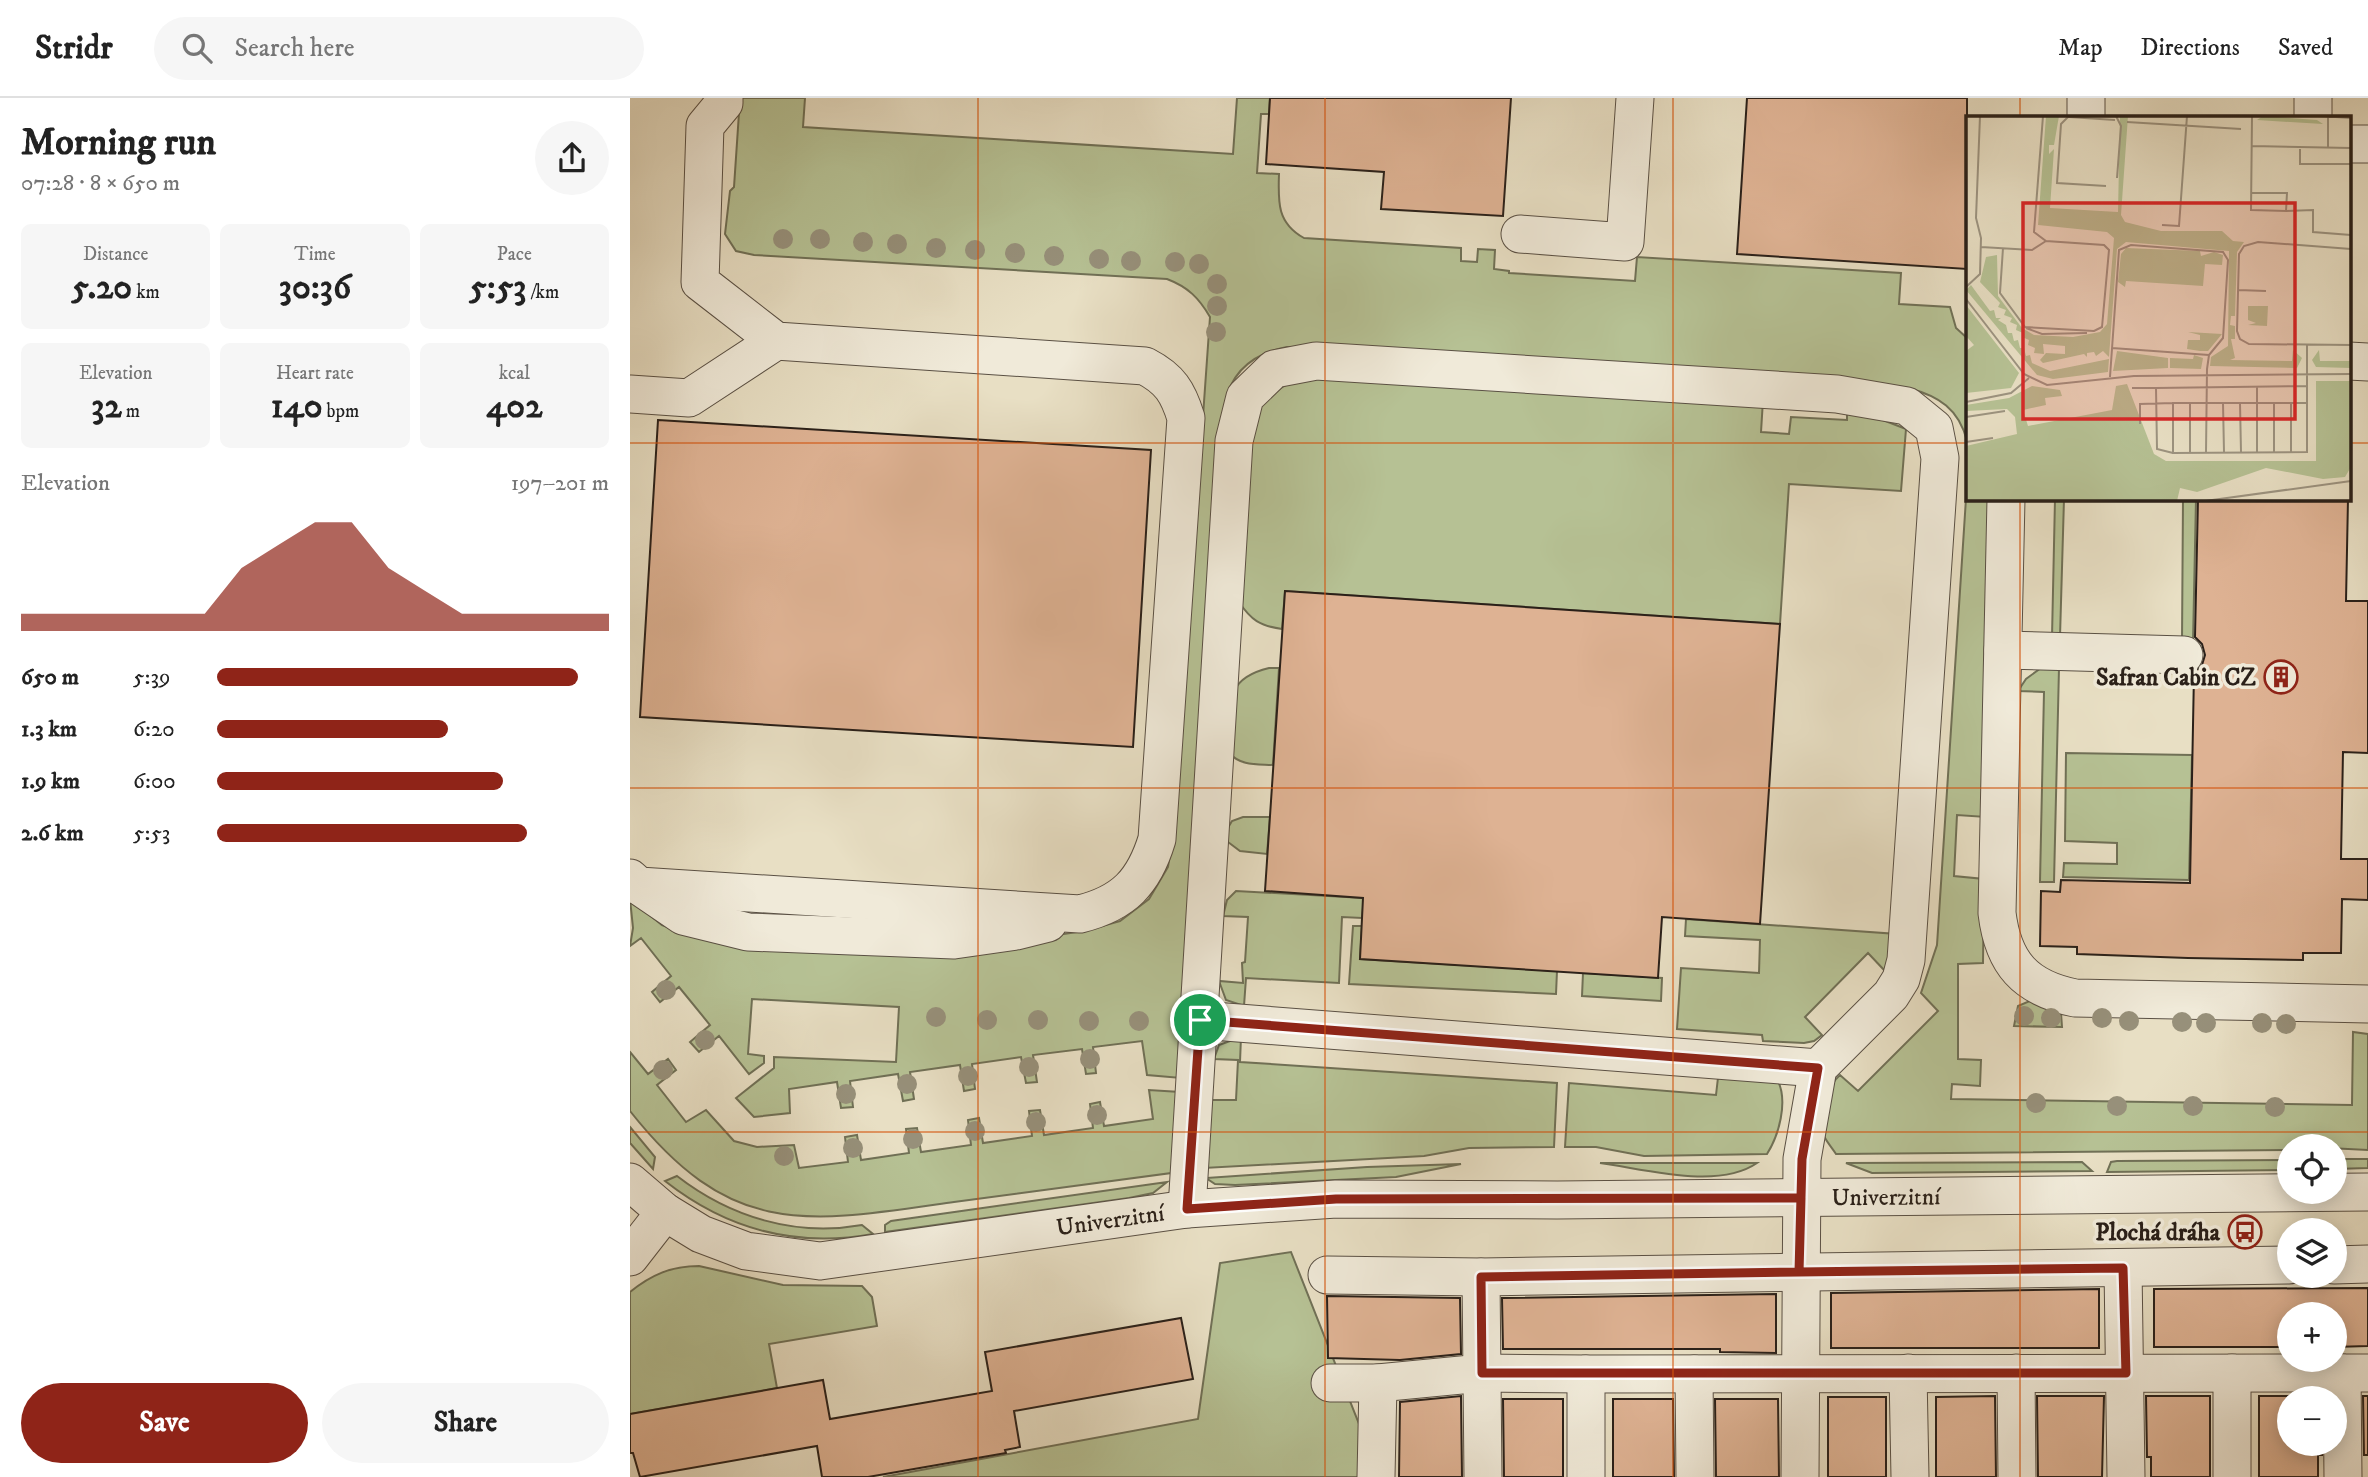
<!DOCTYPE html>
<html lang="en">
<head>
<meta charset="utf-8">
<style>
  :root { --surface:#fff; --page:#f6f6f6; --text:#222; --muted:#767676; --line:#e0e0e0; --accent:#8f2418 }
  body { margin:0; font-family:"IM FELL DW Pica",serif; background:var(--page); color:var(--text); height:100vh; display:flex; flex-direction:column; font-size:26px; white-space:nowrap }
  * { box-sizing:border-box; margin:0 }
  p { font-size:23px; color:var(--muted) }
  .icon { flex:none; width:38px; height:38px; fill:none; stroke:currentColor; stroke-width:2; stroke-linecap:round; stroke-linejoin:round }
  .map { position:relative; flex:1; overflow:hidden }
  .drawer { display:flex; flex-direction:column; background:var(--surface); width:630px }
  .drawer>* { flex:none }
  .fabs { position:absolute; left:1647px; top:1036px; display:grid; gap:14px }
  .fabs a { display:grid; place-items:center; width:70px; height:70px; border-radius:50%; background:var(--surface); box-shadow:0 4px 18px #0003; font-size:35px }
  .pin { position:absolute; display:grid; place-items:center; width:60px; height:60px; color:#fff; margin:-30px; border:4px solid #fff; border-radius:50%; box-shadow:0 2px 7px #0007 }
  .round { display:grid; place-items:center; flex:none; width:74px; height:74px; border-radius:37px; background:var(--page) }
  .overview { display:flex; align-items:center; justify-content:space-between; height:119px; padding:0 21px }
  h1 { font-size:38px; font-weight:700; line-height:52px }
  .stats { display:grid; grid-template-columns:repeat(3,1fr); gap:10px; height:119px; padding:7px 21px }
  .stats div { display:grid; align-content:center; border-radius:10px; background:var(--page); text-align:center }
  .stats b { font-size:35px; font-weight:700 }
  .stats small { font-size:19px; font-weight:400 }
  .stats p { font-size:19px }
  .chart { height:196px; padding:14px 21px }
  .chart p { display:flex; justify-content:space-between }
  .chart svg { width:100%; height:126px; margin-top:7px; fill:var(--accent); opacity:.7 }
  .action { display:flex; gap:14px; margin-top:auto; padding:14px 21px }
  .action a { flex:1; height:80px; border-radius:42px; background:var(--accent); color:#fff; font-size:28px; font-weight:700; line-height:80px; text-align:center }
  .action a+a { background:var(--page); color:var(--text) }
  ul { padding:0 21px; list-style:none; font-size:23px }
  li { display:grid; grid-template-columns:112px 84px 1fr; align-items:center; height:52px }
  li i { height:18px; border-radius:9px; background:var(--accent) }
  header { display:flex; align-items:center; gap:42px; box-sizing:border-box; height:98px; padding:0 35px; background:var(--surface); border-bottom:2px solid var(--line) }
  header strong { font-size:33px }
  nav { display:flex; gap:38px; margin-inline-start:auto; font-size:24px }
  .search { width:490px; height:63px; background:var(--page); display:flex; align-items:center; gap:18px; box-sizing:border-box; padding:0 24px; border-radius:38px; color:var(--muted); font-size:26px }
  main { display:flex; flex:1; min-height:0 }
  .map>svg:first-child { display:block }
  .green { fill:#b6c194; stroke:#707056; stroke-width:2 }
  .building { fill:#deb293; stroke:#2a2019; stroke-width:2 }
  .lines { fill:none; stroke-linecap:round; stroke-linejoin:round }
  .minor-casing { stroke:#5a5044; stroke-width:39 }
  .minor { stroke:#f0ead9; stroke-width:37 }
  .tree { fill:#97907a }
  .route-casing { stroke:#fff; stroke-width:14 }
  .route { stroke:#8f2418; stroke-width:9 }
  .grid { fill:none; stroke:#d5530d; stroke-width:2; stroke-opacity:0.55 }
  .labels { text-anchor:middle; stroke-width:7; stroke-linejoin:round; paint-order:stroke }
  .poi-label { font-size:24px; font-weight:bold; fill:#2a2019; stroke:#f0ead9; text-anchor:end }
  .street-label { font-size:24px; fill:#2a2019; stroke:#f0ead9 }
  .inset-road { fill:none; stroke:#9c9380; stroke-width:2 }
  .view { fill:#d62828; fill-opacity:0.15; stroke:#d62828; stroke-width:3.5 }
  .inset-edge { fill:none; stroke:#2a2019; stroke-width:3.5 }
</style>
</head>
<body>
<header>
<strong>Stridr</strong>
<div class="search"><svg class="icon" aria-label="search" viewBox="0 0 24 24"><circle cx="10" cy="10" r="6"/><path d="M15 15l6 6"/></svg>Search here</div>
<nav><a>Map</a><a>Directions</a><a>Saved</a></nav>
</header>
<main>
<section class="drawer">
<div class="overview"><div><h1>Morning run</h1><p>07:28 · 8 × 650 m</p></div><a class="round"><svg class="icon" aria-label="share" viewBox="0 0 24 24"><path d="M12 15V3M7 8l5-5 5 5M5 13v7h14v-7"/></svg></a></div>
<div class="stats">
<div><p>Distance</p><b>5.20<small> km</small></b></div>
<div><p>Time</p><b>30:36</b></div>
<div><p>Pace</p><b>5:53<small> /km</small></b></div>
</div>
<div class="stats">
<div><p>Elevation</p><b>32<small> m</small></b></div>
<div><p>Heart rate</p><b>140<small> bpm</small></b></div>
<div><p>kcal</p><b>402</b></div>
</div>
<div class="chart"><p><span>Elevation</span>197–201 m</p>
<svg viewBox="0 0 160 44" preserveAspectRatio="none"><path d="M0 44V38L10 38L20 38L30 38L40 38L50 38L60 22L70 14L80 6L90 6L100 22L110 30L120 38L130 38L140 38L150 38L160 38V44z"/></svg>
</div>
<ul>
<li><b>650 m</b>5:39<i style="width:92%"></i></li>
<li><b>1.3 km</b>6:20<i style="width:59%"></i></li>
<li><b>1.9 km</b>6:00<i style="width:73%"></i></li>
<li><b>2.6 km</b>5:53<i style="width:79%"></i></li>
</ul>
<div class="action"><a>Save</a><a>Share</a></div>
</section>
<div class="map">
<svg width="1738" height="1379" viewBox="0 0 1738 1379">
  <rect width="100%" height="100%" fill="#e8dfc4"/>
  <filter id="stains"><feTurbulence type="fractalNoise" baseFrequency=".00286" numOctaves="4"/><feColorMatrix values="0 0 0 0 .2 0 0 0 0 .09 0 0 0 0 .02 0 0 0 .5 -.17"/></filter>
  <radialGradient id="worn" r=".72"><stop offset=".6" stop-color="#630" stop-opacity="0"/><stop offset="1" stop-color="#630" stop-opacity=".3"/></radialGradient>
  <path class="green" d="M110,0H175L173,29L603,56L607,0H640L639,16H631L627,75L649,76C648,104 647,125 674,140L831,150V163L847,164L848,151L865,152L864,171L879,173V175L1005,183L1007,159L1271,175L1269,206L1320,209L1326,230L1337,240V343C1329,311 1309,298 1278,290L657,249C625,255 602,272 595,305L551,980L517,977L512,943L463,949L466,975L456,976L452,951L403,957L407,984L396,985L391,959L342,966L345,991L334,993L330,967L280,974L284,1001L273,1003L268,976L220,983L223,1009L211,1010L207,984L159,991L160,1015L124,1019L106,1000L144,970V959L266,964L269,909L122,901L118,956L134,958V965L119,976L89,938L69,954L60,944L80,927L49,889L30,904L22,894L41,878L11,840L0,848L3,830L0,801L32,827L68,840L317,853L454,833L490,823L519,801L538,769L544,730L580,219C569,200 558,189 537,181L124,157L106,153L95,136L100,93L104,89Z
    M691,273L1133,302L1131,334L1159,336L1161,319L1217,322V308L1276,331L1271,393L1159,386L1150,526L655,493L652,531C630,528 621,522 609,504L622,320C642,290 658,284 691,273Z
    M1337,385V401H1363L1356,719L1327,717L1324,778L1354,781L1353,865L1328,866V961L1351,962L1350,988L1322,986L1321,1001L1722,1007L1723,934L1738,936V1052L1659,1048V1052L1206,1056C1201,1048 1193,1040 1191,1031C1188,1017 1200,985 1210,977L1228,993L1308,913L1291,895L1307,847Z
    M1425,401H1434L1430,539H1422Z
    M1553,401H1566L1563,544L1552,543Z
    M639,570H649L643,667C626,666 611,668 599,655C602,612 589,582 639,570Z
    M1411,570H1429L1424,784H1410L1414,594L1388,593L1396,581Z
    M1436,655L1562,657L1559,782L1433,779L1434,765L1487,766V745L1435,743Z
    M613,719H640L637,756L610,753L598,744L596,733L602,723Z
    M606,793L734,800L732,820L712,819L709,885L616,880L614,908L596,902L589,883L613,885L612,865L615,864L618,819L593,818L597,802Z
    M1056,821L1267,836L1255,873L1238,855L1175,919L1192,937L1184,943L1174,945L1133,943L1132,937L1047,931L1051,870L1129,875L1130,842L1055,838Z
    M723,828H732L730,861L927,873L926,896L719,886Z
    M953,875L1032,880L1031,903L952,898Z
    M1402,902L1431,915L1432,929L1384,928L1388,908Z
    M611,939L610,964L927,985L924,1049L839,1050L794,1058L574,1070L581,1002H606L608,962L584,961L589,947Z
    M0,954L18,976L38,961L46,972L27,987L56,1024L76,1012L104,1043L127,1049L164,1047L169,1070L218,1064L215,1039L227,1037L231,1062L279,1055L276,1031L287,1030L291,1054L341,1047L338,1022L349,1020L353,1045L402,1038L399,1013L410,1012L414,1037L463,1030L460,1006L470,1004L474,1028L523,1021L519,992L550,994L541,1075C469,1084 397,1094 324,1104C177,1125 102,1142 0,1013Z
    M1089,971L1148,983C1158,1004 1149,1037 1137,1056L1014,1058L966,1049H935L939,985L1086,997Z
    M0,1029L25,1059L23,1071L0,1045Z
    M1705,1061H1738V1070L1705,1071Z
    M1659,1062V1072L1477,1074L1481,1064L1487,1063Z
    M1452,1064L1462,1073L1242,1075L1216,1065Z
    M970,1065H1127C1088,1092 1015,1071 970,1065Z
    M831,1066L766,1079L605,1087L585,1086L576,1080L737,1069Z
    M47,1078C100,1119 165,1139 232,1127L243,1136C166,1150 96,1131 35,1083Z
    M537,1084L523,1095L499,1100L255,1134V1127L261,1123Z
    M661,1154L750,1379H253L568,1321L590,1165Z
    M69,1168L153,1187L232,1188L242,1199L247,1228L139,1246L147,1290L0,1316V1194C21,1177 41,1168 69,1168Z"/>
  <path class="building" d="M640,0H881L873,118L751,111L754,74L636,66Z
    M1117,0H1337V171L1107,156Z
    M28,322L521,352L503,649L10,619Z
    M1568,401H1718L1716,503H1738V655L1713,654L1711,761H1738V802L1712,801L1711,855H1673V862L1558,860L1447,856V849L1410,848L1411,793L1430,794L1431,782L1560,785L1564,575L1572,567L1575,557L1572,546L1565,539Z
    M655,493L1150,526L1130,826L1032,819L1028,880L730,861L733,800L635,793Z
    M1738,1190V1248L1704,1249V1216H1659V1249H1524V1191Z
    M1469,1191V1250H1201V1195Z
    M1146,1196V1255L1090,1254V1251H873L872,1200Z
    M697,1198L830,1200L831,1256L770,1262L698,1260Z
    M551,1220L563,1281L384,1313L390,1349L375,1352L376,1355L238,1379H192L187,1348L10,1379L3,1355H0V1316L193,1282L200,1321L362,1293L355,1254Z
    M831,1298L832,1379H769L770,1304Z
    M1365,1298L1366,1379H1306V1299Z
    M1407,1298H1474L1472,1379H1408Z
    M1516,1298H1580V1379H1521V1359H1517Z
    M1629,1298H1691L1659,1300V1346H1692V1357H1688V1379H1629Z
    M1733,1298H1738V1357H1734Z
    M1198,1299H1256V1379H1198Z
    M873,1301H933V1379H874Z
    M983,1301H1043L1044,1379H983Z
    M1085,1301H1148L1149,1379H1086Z"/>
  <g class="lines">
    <defs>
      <g id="minor">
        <path d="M1456,19V0"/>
        <path d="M1683,19V0"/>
        <path d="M1719,46H1738"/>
        <path d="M890,136L995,144L1005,0"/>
        <path d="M1719,263L1738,264"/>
        <path d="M0,296L59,300L146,243"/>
        <path d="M1376,401L1367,815C1373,865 1395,890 1445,900L1738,906"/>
        <path d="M1373,552L1554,557"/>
        <path d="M0,780L9,788L450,816C494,805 514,784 527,741L556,320C548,294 540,281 515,268L146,243L70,184L75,28L94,5V0"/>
        <path d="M9,788L53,818L118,834L324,842L386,833L418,825"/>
        <path d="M570,922L1188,970"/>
        <path id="s1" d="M0,1084L35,1114L71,1136L116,1153L190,1163L557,1111L706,1101L927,1102L1738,1094"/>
        <path d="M557,1111L604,343L615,299L644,271L686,263L1207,296L1277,308L1304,330L1310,360L1276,862L1271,881L1261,897L1188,970L1172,1061L1170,1379"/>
        <path d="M0,1159L35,1114"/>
        <path d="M1704,1167L1738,1166"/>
        <path d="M1493,1170L1496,1379"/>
        <path d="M697,1177L851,1179"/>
        <path d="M1278,1275L1280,1379"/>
        <path d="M1386,1275L1387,1379"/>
        <path d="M1602,1275V1379"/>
        <path d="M1712,1275L1713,1379"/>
        <path d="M1064,1276L1065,1379"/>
        <path d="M700,1285H748"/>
        <path d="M746,1379L748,1285L852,1275L956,1276"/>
        <path d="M853,1379L851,1179L1659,1167"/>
        <path d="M956,1379V1276L1738,1275"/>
      </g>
    </defs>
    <use href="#minor" class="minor-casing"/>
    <use href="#minor" class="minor"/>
  </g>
  <g class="tree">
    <circle cx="153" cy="141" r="10"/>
    <circle cx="190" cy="141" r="10"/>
    <circle cx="233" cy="144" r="10"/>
    <circle cx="267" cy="146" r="10"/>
    <circle cx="306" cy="150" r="10"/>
    <circle cx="345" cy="152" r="10"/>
    <circle cx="385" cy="155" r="10"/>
    <circle cx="424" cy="158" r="10"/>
    <circle cx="469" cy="161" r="10"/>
    <circle cx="501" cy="163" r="10"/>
    <circle cx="545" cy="164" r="10"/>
    <circle cx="569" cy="166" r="10"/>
    <circle cx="587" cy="186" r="10"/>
    <circle cx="587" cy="208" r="10"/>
    <circle cx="586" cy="234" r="10"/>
    <circle cx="36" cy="892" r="10"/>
    <circle cx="1394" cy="918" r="10"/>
    <circle cx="306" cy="919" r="10"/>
    <circle cx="1421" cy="920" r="10"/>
    <circle cx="1472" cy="920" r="10"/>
    <circle cx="357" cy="922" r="10"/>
    <circle cx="408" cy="922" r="10"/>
    <circle cx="459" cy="923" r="10"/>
    <circle cx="509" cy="923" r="10"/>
    <circle cx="1499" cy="923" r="10"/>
    <circle cx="1552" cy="924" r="10"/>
    <circle cx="1576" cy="925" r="10"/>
    <circle cx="1632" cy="925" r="10"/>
    <circle cx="1656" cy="926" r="10"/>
    <circle cx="75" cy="942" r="10"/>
    <circle cx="460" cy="961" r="10"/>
    <circle cx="399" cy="969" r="10"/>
    <circle cx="33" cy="972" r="10"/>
    <circle cx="338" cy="978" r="10"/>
    <circle cx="277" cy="986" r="10"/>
    <circle cx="216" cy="996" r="10"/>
    <circle cx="1406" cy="1005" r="10"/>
    <circle cx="1487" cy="1008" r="10"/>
    <circle cx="1563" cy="1008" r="10"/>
    <circle cx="1645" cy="1009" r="10"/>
    <circle cx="467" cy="1017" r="10"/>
    <circle cx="406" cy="1024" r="10"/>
    <circle cx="345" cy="1033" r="10"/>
    <circle cx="283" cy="1041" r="10"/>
    <circle cx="223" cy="1050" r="10"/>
    <circle cx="154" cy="1058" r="10"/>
  </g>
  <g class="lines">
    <defs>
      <path id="route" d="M570,922L1188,970L1172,1061L1169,1174L851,1179L852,1275H1496L1493,1170L1169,1174L1171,1100L706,1101L557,1111L570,922"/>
    </defs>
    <use href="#route" class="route-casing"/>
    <use href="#route" class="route"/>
  </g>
  <path class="grid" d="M348,0V1379M695,0V1379M1043,0V1379M1390,0V19M0,345H1337M1719,345H1738M1390,401V1379M0,690H1738M0,1034H1738"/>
  <defs>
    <symbol id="building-ring" viewBox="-11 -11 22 22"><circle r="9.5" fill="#f0ead9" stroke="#8f2418" stroke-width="1.5"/><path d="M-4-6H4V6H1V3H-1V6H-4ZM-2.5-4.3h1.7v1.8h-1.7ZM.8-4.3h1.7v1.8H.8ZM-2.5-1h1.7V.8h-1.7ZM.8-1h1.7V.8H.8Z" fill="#8f2418"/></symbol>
    <symbol id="bus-ring" viewBox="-11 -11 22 22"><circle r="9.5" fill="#f0ead9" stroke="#8f2418" stroke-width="1.5"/><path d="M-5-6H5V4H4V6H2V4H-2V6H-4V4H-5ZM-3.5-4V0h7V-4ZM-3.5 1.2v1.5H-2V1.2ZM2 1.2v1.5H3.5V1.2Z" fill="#8f2418"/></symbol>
  </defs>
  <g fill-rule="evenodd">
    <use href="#building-ring" x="1632" y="560" width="38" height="38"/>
    <use href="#bus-ring" x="1596" y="1115" width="38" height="38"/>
  </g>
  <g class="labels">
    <g class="poi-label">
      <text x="1626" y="587">Safran Cabin CZ</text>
      <text x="1590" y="1142">Plochá dráha</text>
    </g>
    <g class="street-label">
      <text dy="8" stroke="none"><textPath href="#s1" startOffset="1281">Univerzitní</textPath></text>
      <text dy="8" stroke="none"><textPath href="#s1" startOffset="504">Univerzitní</textPath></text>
    </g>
  </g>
  <g transform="translate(1336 18)">
    <rect width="385" height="385" fill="#e8dfc4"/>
    <path d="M80,0H93L88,29H83V38L88,33L84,92L152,96L154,0H162L155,99L159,106L195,115H256L267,125L278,126L271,136L269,200H265L264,209L269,210V223H265L269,242L264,244L326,245L327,234L336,242L331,252L244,250L245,241L262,230L263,135L160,126L151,133L143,241L137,235L130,240L128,236L121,237V241L118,238L77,247L74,244L80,237L99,238V230L77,228L78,238L68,237L69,232L62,229L63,224L56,221L57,217L50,214L51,209L44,206L46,202L38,199L40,194L32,191L34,187L14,166L20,141L31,139L32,180L56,212L68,219L107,221L134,216L141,208L148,122L141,116L72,109ZM297,0L351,4L357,8L291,4ZM160,132L234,135L235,140L248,136L257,139L256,149L239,148L237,170L160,165L159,171L152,166L155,138ZM5,169L24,195L28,194L30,202H35L32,204L40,209L42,217H46L48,225L52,224L54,232H58L60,240L64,239L66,247L84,255L143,243L142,256L87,263L71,259L0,174ZM0,189L53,257L45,272L0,277V235L8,229L0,220ZM282,190H302L301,210L282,209L290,207L282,204ZM222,216L256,218L242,235H234L221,233L222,224H234V219ZM353,234L354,245H385V252L350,251L346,244ZM151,235L202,242V252L147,255ZM228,239L237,242L235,253L204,252V242L227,243ZM350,265H385V351L379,361L357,363L300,352L231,376L214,372L211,385H0V330L51,318L49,301L41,293L0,295V289L43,282L66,270L94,274L96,280L79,282L80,289L57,294L62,310L146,294L150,270L161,268L188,338L200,345H350Z" fill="#b6c194"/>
    <path class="inset-road" d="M103,0L95,8L91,67L140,70M150,0L155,10L151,62M354,0L385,2M103,1L149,4M161,6L275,13M286,30L385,32M334,31V48H385M362,32V1M285,77H321L320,95L285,94L286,0M320,95L347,94V116L385,119M196,109L213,110L221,0M15,131L66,134L80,125M37,132L34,177L59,211L128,215L136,211L143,134L138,129L80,125L68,116L77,0M385,133L292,126L278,130L273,138L271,215L274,223L283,228L385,229M0,171L14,158L15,122L10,102L14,0M272,174L300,175M0,183L58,258L81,269L168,260L385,258M60,212L76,218L121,217M341,229V336L207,337V287H341M146,232L243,239M144,261L153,134L165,129L257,136L262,144L257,222L243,239L241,253L240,336M291,270V336M166,272H190M0,286L45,277L63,262M224,287V336M257,287L258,336M274,287L275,336M308,287V336M325,287V336M0,301L39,295M174,308V288L207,287M0,326L27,322M207,337L191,333L190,272L341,270M239,385L385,365"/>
    <path class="view" d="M57,87H329V303H57Z"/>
    <rect width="385" height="385" class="inset-edge"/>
  </g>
  <rect width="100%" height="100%" filter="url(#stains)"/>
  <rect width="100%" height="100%" fill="url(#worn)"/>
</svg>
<div class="fabs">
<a><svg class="icon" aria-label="locate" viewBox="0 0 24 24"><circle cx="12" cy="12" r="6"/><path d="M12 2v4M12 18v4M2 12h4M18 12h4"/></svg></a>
<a><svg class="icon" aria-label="layers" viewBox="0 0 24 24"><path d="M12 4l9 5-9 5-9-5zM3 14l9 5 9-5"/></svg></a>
<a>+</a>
<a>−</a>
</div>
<div class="pin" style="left:570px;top:922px;background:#1e9e55"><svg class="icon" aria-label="arrive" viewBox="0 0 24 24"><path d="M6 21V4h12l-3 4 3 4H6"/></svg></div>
</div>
</main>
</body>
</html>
